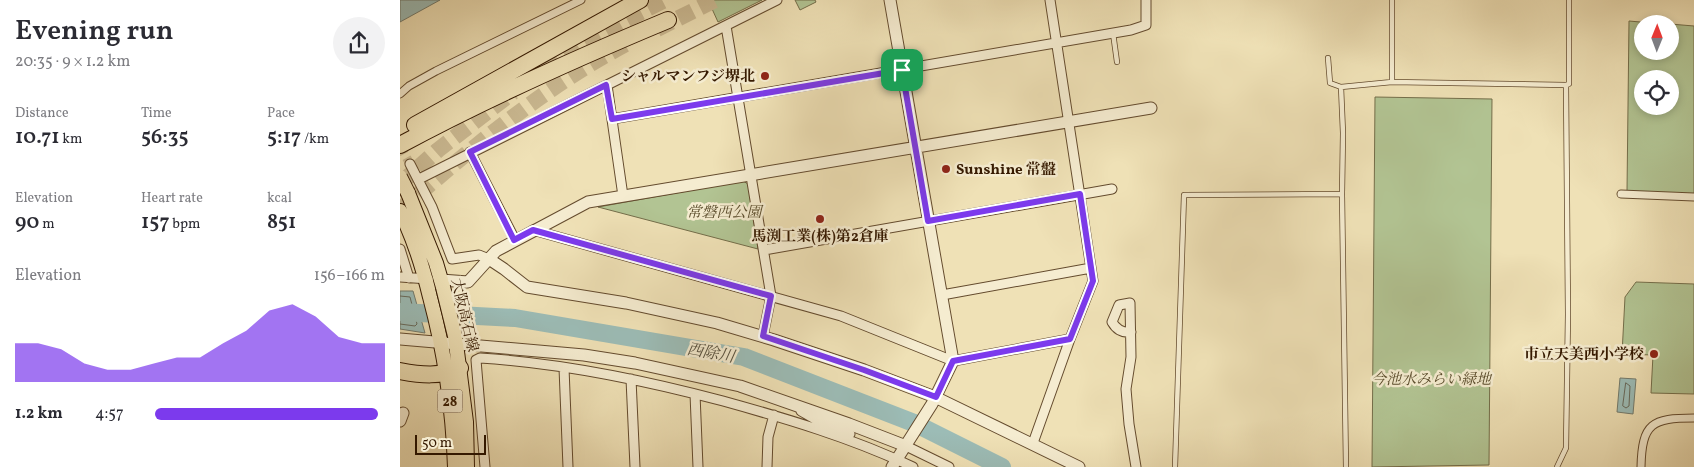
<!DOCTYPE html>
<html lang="en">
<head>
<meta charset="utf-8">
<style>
  :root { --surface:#fff; --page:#f2f2f3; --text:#2b2b33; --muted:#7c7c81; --accent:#7c3aed }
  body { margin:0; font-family:Vollkorn,"Noto Serif JP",serif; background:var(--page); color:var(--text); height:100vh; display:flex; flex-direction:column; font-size:19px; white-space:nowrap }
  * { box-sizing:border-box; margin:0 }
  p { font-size:16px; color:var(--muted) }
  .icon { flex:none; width:28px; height:28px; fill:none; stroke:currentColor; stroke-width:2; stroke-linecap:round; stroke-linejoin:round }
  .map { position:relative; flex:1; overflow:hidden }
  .side { display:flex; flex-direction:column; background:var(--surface); width:400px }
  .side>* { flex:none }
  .needle { width:32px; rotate:1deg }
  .buttons { position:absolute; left:1234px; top:15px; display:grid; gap:10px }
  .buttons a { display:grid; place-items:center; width:45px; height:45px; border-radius:50%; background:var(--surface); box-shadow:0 2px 8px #0003; font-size:25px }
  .scale { position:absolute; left:15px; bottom:12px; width:71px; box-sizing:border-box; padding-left:5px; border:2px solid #351900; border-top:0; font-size:14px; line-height:18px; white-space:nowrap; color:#351900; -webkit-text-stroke:4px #f5ecd0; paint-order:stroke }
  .pin { position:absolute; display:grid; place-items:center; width:42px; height:42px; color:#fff; margin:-21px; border-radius:10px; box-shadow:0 2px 8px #0006 }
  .round { display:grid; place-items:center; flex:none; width:52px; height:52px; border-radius:26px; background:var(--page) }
  .overview { display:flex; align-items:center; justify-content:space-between; height:85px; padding:0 15px }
  h1 { font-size:28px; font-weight:600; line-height:38px }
  .figures { display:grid; grid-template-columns:repeat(3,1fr); gap:8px; height:85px; padding:5px 15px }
  .figures div { display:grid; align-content:center }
  .figures b { font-size:21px; font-weight:600 }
  .figures small { font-size:14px; font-weight:400 }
  .figures p { font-size:14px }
  .chart { height:140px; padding:10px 15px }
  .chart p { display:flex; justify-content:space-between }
  .chart svg { width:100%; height:90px; margin-top:5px; fill:var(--accent); opacity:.7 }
  ul { padding:0 15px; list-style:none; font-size:16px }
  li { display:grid; grid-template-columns:80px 60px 1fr; align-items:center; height:38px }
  li i { height:12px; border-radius:6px; background:var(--accent) }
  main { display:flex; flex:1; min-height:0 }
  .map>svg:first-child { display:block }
  .green { fill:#b2c493; stroke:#746e4a; fill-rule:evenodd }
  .water { fill:#9cbcb6; stroke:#737b6d }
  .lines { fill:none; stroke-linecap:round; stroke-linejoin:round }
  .shore { stroke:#686a5b; stroke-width:1 }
  .river { stroke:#9cbcb6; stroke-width:18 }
  .minor-tunnel { stroke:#cab992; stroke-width:9; stroke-dasharray:9 4.5; stroke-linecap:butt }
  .motorway-tunnel { stroke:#cab992; stroke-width:16; stroke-dasharray:16 8; stroke-linecap:butt }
  .service-casing { stroke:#644b2e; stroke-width:6 }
  .pedestrian-casing { stroke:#644b2e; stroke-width:9 }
  .minor-casing { stroke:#644b2e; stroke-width:11 }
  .tertiary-casing { stroke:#644b2e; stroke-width:13 }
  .primary-casing { stroke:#351900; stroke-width:16 }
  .motorway-casing { stroke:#351900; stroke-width:18 }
  .service { stroke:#f5ecd0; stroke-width:4.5 }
  .pedestrian { stroke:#f5ecd0; stroke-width:7 }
  .minor { stroke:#f5ecd0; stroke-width:9 }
  .tertiary { stroke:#f5ecd0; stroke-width:11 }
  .primary { stroke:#efe1b6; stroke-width:14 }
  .motorway { stroke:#efe1b6; stroke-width:16 }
  .primary-bridge-casing { stroke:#351900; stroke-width:16; stroke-linecap:butt }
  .primary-bridge { stroke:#efe1b6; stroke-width:14 }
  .route-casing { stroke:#fff; stroke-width:10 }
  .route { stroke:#7c3aed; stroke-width:6 }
  .poi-dot { fill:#8f2418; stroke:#f5ecd0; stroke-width:2 }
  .labels { text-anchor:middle; stroke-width:5; stroke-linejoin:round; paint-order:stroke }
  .shield { fill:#f5ecd0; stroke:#6f583e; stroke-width:1 }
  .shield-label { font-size:14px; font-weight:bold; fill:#351900 }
  .poi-label { font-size:15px; font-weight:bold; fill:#351900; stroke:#f5ecd0; text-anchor:end }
  .park-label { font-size:15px; font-style:italic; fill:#5a4c2c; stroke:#f5ecd0 }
  .street-label { font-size:15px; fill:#351900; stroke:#f5ecd0 }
  .water-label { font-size:16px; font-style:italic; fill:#595240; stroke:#f5ecd0 }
</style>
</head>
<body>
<main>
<section class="side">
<div class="overview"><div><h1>Evening run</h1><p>20:35 · 9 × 1.2 km</p></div><a class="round"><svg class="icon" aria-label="share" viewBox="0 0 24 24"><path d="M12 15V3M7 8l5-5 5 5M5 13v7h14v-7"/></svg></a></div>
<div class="figures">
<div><p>Distance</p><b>10.71<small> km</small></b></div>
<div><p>Time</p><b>56:35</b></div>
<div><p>Pace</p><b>5:17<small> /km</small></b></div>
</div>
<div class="figures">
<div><p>Elevation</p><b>90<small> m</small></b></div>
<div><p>Heart rate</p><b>157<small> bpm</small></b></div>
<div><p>kcal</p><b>851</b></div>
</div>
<div class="chart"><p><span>Elevation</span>156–166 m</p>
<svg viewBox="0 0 160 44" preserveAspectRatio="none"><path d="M0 44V25L10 25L20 28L30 35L40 38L50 38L60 35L70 32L80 32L90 25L100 19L110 9L120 6L130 12L140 22L150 25L160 25V44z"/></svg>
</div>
<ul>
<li><b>1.2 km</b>4:57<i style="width:97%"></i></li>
</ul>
</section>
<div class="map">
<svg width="1294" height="467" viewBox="0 0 1294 467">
  <rect width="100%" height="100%" fill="#efe1b6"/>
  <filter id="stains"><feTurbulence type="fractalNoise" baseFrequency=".004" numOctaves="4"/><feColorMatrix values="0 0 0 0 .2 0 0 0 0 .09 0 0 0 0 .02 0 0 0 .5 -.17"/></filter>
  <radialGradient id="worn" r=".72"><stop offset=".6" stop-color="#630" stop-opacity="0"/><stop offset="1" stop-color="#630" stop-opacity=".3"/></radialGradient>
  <path class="green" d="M308,0H362L318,22Z
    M395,0H415L416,2L400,10Z
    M1229,21L1263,24H1242V51H1270V24L1294,26V195L1227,191ZM1242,79H1270V106H1242Z
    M975,97L1092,99L1089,465L972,467Z
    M343,181L348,184L358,249L198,207Z
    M1236,282L1294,284V394L1251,393L1253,355L1222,354L1225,297Z"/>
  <path class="water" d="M0,0H40L0,22Z
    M0,291H13L25,333L0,329Z
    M1220,378L1236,379L1233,414L1217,412Z"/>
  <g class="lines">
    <path class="shore" d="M0,296L10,297L17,324L15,326L0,324
      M1226,383L1230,386L1229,406L1226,408L1223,406Z"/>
    <path class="river" d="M0,312L115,318L344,357L514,423L602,467"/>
    <path class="minor-tunnel" d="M0,146L10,164"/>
    <path class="motorway-tunnel" d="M257,29L315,0
      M145,69C183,42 223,21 265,0
      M0,184L38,150L113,92
      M0,210C72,148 145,86 230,42"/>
    <defs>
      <path id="service" d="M713,33L717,62
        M928,58L930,83L941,87L992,82L1166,85
        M992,82V0
        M941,87L943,133L942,194L946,467
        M775,467L784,195L942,194
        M1157,467L1166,448L1168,314L1166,85L1169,84V0"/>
      <path id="pedestrian" d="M0,94L9,86L36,71L181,0
        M1221,194L1294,197
        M1241,467C1242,423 1252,418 1294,418"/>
      <path id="minor" d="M326,26L371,296L363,336
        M207,85L223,196
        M212,119L731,30L746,25V0
        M70,152L115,240
        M10,164L32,207L52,259L79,255L89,259
        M19,179L377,0
        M133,230L441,316L553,361L670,339
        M0,249L9,278
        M364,250L712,189
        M0,277L28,279
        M542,295L691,268
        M731,332C722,333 716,329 712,322L719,305L730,303L731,357L726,389L729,424L736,467
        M164,368L168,467
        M231,379L235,467
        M295,394L298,467
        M401,411L415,419L450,434
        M633,443L670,339L693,281L650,0
        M506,446L549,467
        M85,467L76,360L80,358C162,363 244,380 323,401C388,419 452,438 513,467
        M367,467L368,437L374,415"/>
      <path id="tertiary" d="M490,0L553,361L532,404L492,467
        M89,259L104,269L127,287L226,303L317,323L374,340L464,370L535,397L679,467
        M41,280L68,282L96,251L188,202L751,108
        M0,339L184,355L235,363L340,386L449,424L506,446
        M0,421L3,413"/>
      <path id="primary" d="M8,193L36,263L43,287
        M0,211C14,238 23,268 30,297C45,353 53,409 55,467
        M55,336L66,422L67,467"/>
      <path id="motorway" d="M15,125L240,0
        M0,145C87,98 177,58 268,20
        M0,371C21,375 41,377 60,368"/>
    </defs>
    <use href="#service" class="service-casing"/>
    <use href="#pedestrian" class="pedestrian-casing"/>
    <use href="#minor" class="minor-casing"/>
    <use href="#tertiary" class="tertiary-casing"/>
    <use href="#primary" class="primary-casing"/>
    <use href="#motorway" class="motorway-casing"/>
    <use href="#service" class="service"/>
    <use href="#pedestrian" class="pedestrian"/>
    <use href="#minor" class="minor"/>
    <use href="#tertiary" class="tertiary"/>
    <use href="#primary" class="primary"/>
    <use href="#motorway" class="motorway"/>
    <defs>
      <path id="primary-bridge" d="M0,177L8,193
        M43,287L55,336"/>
    </defs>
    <use href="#primary-bridge" class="primary-bridge-casing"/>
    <use href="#primary-bridge" class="primary-bridge"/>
  </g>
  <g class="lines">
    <defs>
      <path id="route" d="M502,70L528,221L680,194L693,281L670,339L553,361L536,397L464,370L363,336L371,296L133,230L114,240L70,152L206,85L212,119Z"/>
    </defs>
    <use href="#route" class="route-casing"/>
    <use href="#route" class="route"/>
  </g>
  <g class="poi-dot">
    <circle cx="365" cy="76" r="5"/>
    <circle cx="546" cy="169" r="5"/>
    <circle cx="420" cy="219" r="5"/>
    <circle cx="1254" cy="354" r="5"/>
  </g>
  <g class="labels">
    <rect class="shield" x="37.5" y="389.5" width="25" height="23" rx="4"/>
    <g class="shield-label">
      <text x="50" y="406">28</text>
    </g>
    <g class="poi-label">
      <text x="355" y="81">シャルマンフジ堺北</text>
      <text x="556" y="174" text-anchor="start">Sunshine 常盤</text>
      <text x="420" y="241" text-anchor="middle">馬渕工業(株)第2倉庫</text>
      <text x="1244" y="359">市立天美西小学校</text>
    </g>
    <g class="park-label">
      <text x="324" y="217">常磐西公園</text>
      <text x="1031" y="384">今池水みらい緑地</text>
    </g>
    <g class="street-label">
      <text transform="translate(65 315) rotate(77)" y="5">大阪高石線</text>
    </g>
    <g class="water-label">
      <text transform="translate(311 352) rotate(10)" y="6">西除川</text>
    </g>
  </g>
  <rect width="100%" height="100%" filter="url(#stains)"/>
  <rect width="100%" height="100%" fill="url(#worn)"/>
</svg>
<div class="buttons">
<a><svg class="needle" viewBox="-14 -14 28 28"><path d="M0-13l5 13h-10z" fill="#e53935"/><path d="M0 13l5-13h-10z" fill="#7c7c81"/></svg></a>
<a><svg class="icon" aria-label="locate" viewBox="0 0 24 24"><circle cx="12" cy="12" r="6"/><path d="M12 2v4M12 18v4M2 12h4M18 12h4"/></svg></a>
</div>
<div class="scale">50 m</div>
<div class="pin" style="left:502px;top:70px;background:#1e9e55"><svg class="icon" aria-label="arrive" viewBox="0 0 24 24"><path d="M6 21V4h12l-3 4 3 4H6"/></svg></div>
</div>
</main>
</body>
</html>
